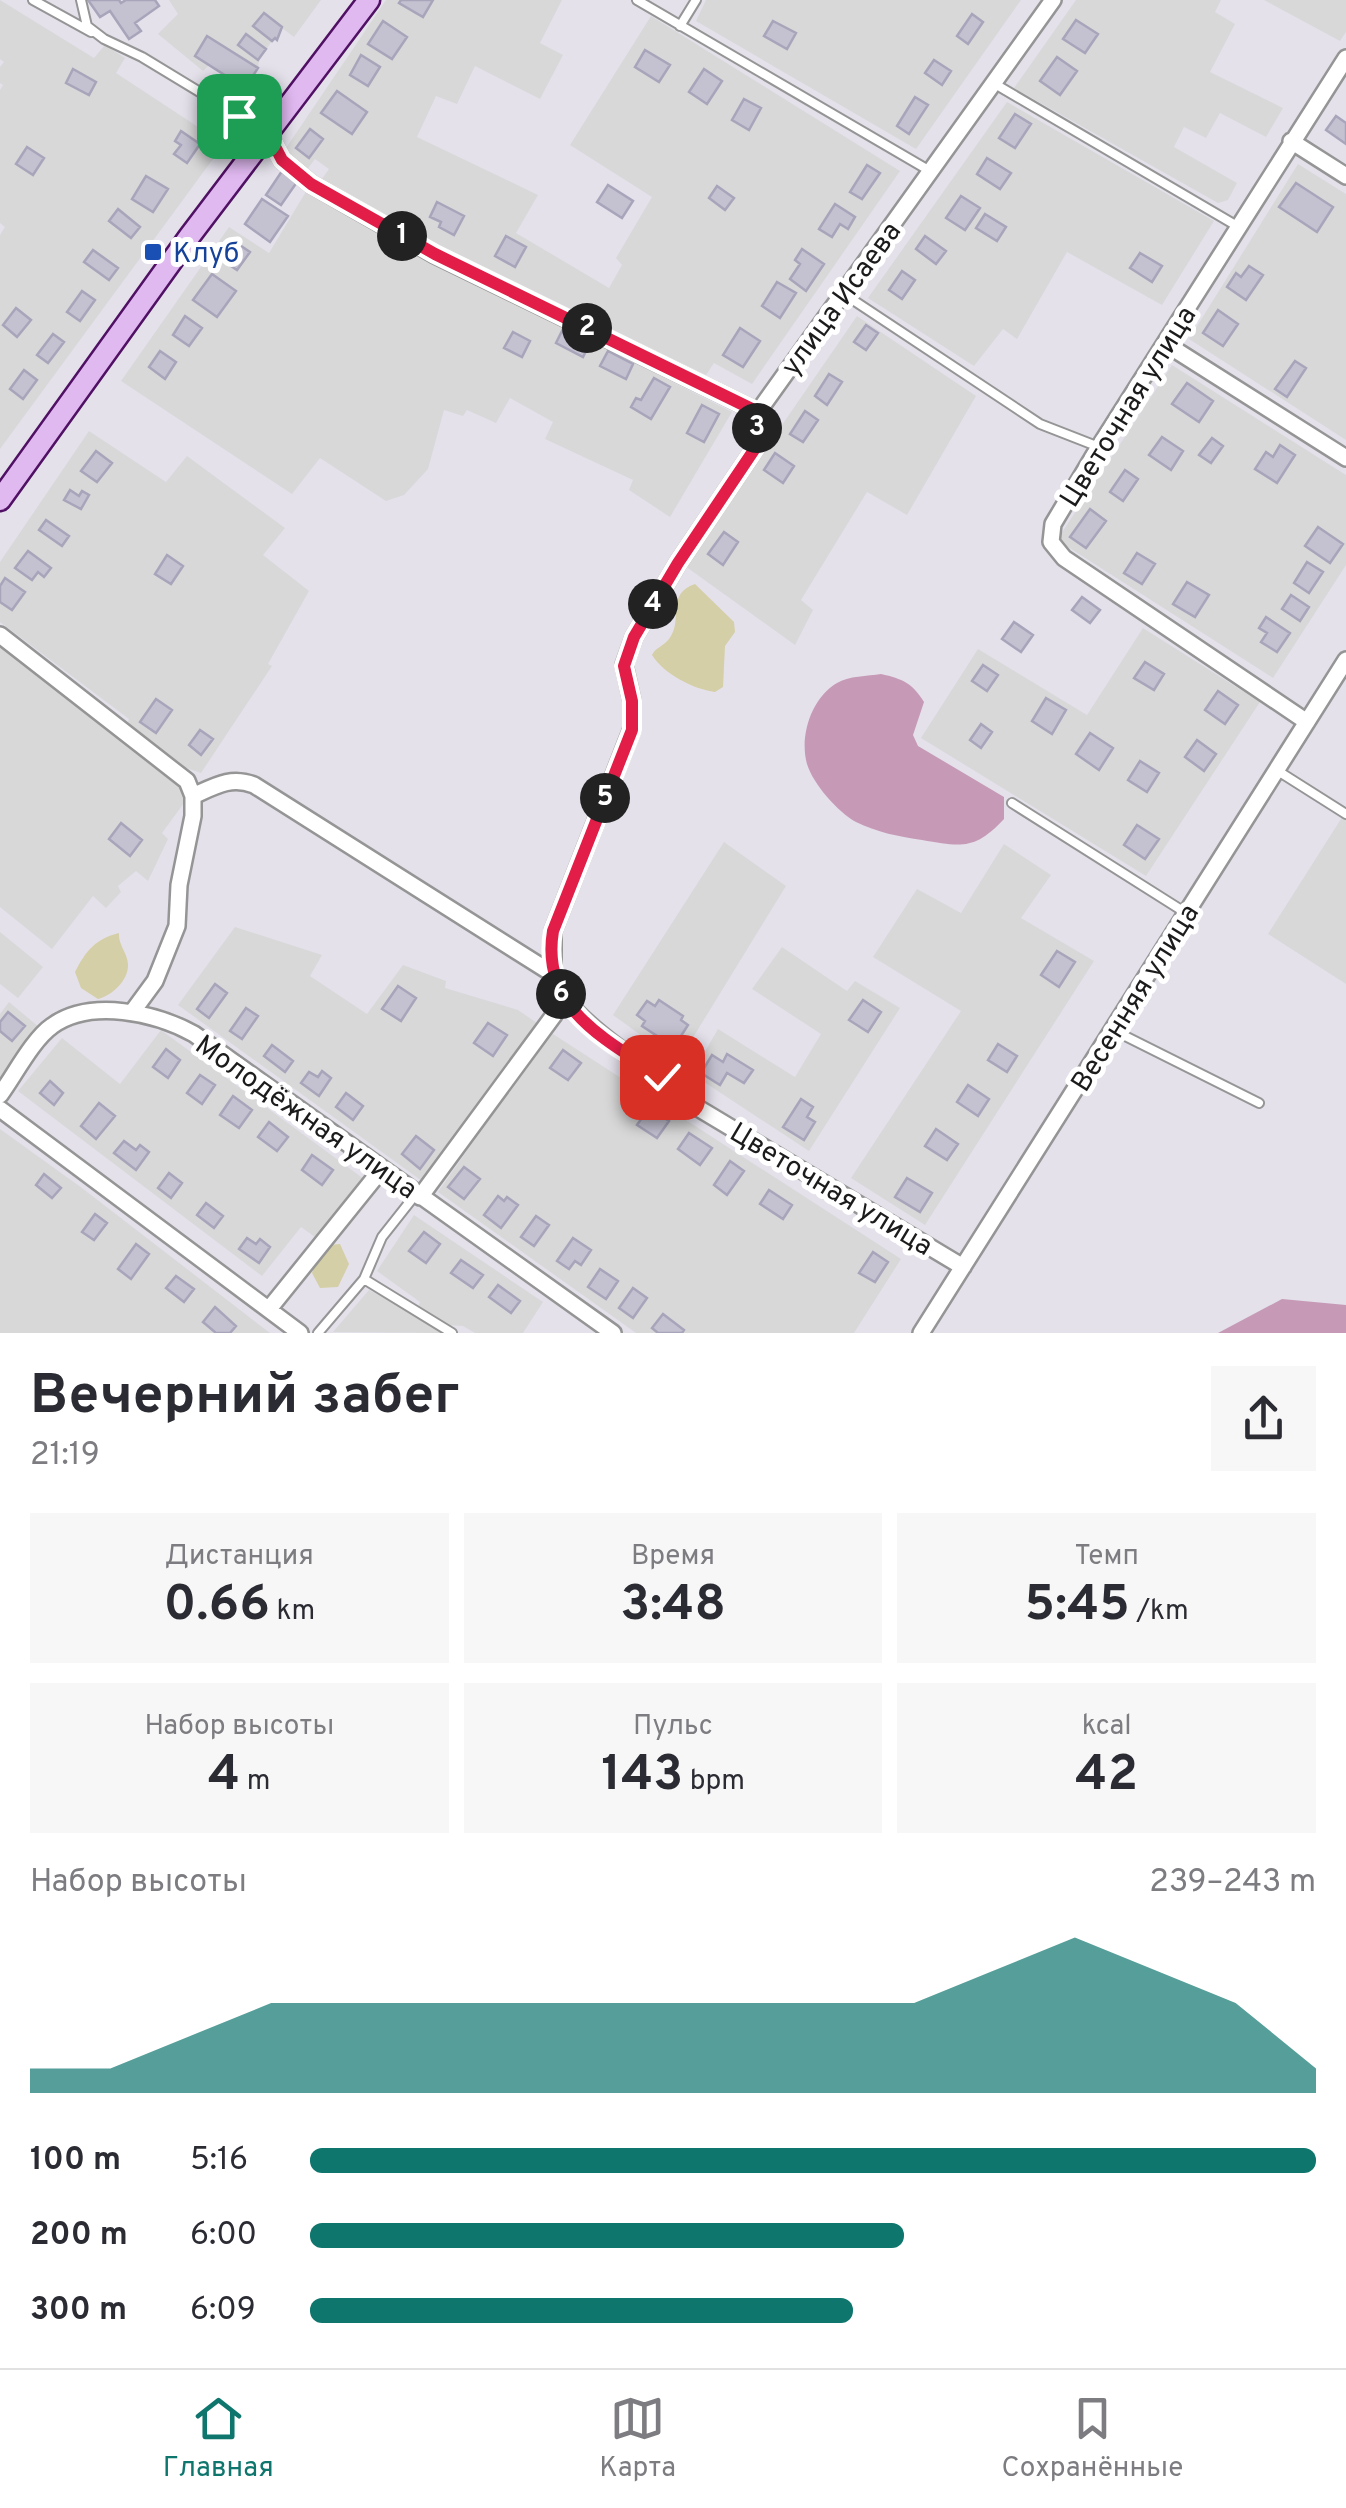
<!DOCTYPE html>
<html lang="ru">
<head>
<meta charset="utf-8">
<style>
  :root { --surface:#fff; --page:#f7f7f7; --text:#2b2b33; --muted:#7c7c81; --line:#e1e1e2; --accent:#0f766e }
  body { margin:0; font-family:Overpass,sans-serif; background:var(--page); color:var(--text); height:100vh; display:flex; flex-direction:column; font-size:38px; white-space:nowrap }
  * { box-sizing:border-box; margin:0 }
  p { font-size:32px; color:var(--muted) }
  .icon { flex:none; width:55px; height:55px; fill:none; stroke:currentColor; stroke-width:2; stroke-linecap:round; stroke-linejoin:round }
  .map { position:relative; height:1333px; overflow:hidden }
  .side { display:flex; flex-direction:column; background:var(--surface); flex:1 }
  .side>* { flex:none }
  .pin { position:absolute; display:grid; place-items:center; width:85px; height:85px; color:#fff; margin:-42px; border-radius:20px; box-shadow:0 5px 15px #0006 }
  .km { position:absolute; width:50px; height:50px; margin:-25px; border-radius:50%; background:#222; color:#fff; font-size:28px; line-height:50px; text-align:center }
  .round { display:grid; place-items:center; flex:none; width:105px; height:105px; border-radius:0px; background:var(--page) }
  .head { display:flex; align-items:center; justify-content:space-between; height:170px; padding:0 30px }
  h1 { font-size:55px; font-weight:700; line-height:75px }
  .metrics { display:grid; grid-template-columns:repeat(3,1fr); gap:15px; height:170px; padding:10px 30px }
  .metrics div { display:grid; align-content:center; border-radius:0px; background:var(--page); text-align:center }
  .metrics b { font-size:50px; font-weight:700 }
  .metrics small { font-size:28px; font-weight:400 }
  .metrics p { font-size:28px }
  .chart { height:280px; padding:20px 30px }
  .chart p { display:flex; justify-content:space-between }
  .chart svg { width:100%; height:180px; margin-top:10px; fill:var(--accent); opacity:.7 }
  ul { padding:0 30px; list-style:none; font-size:32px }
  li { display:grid; grid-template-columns:160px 120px 1fr; align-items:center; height:75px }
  li i { height:25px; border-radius:12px; background:var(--accent) }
  .tabs { display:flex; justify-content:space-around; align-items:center; height:140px; border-top:2px solid var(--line); background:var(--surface); font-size:28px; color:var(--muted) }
  .tabs a { display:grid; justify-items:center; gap:5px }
  .tabs .selected { color:var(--accent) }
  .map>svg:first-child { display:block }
  .residential { fill:#d8d8d9 }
  .forest { fill:#c69ab6 }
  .water { fill:#d4cfa6 }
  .building { fill:#c4c2d1; stroke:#a8a5bb; stroke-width:2.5 }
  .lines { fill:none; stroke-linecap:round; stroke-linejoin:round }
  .service-casing { stroke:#959595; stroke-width:12 }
  .minor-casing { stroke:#959595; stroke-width:20 }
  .secondary-casing { stroke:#501063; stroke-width:25 }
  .service { stroke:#fff; stroke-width:8 }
  .minor { stroke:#fff; stroke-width:15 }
  .secondary { stroke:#e1b9f1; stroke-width:20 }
  .route-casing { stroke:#fff; stroke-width:20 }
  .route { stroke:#e11d48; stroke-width:12 }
  .transit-dot { fill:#1a4fb4; stroke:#fff; stroke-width:4 }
  .labels { text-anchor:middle; stroke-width:10; stroke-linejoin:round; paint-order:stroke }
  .transit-label { font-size:28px; fill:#164399; stroke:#fff; text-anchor:start }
  .street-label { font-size:28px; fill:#1b1b1b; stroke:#fff }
</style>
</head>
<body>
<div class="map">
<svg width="1346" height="1333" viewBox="0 0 1346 1333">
  <rect width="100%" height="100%" fill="#e4e1eb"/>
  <path class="residential" d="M0,0L94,58L105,45L125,58L116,73L224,144L0,449V235L5,227L0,223V90L3,85L0,83V67L4,62L0,59Z
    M169,0H321L294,37L282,28L278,33L280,36L277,40L274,38L259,60L258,68L209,65L203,71L158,34L178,14Z
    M386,0H562L540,43L563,55L540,99L475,66L457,104L436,96L417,137L538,195L516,233L609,288L622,265L616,258L652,197L570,145L651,16L900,171L752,384L714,363L706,375L403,231L319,183L329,169L315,159L306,171L284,151Z
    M706,0H1021L916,149L696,21Z
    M1076,0H1221L1215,12L1235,24L1210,72L1283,108L1266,137L1220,113L1206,138L1184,127L1174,147L1237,183L1228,200L1218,203L1014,88Z
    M1264,0H1346V32L1340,41Z
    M1007,102L1214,221L1162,305L1067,252L1017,339L1003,329L974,366L868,298Z
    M1298,164L1346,194V440L1189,339Z
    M307,190L404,247L732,412L670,517L629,490L633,480L545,439L553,422L510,398L496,423L467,410L463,416L444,410L428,469L404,495L386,501L320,458L292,494L121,381L229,227L269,253Z
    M857,316L976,396L907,515L867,492L801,600L813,610L795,645L685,566Z
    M1172,365L1346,475V565L1273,678L1057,540Z
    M89,431L166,482L187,456L285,528L263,555L309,591L268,664L272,666L201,773L180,766L127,724L129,719L0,622V562Z
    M1143,628L1260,702L1146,876L921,738L978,649L1087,715Z
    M0,647L62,690L184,787L187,799L162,833L168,839L148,881L136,871L118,886L121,892L106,908L93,896L52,949L0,907Z
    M1346,811V984L1268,934Z
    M724,842L786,886L678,1062L613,1015Z
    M1004,844L1051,875L1021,918L1094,961L925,1225L851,1178L961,1011L873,957L917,889L961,913Z
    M235,927L322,955L310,976L367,1014L403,965L446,981L445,988L518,1010L537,1023L422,1181L178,1005Z
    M0,932L43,967L18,998L0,984Z
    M782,947L847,991L855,981L900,1008L809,1151L692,1074L718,1029L795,1077L821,1034L752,989Z
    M9,1002L39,1027L0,1081V1014Z
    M161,1030L364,1179L315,1237L301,1227L262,1276L18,1091L62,1038L120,1084Z
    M550,1032L901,1259L854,1333H636L438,1192Z
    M0,1129L82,1188L270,1333H0Z
    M414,1215L543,1302L523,1333H475L463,1326L447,1325L418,1307L420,1302L377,1271Z
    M369,1290L411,1312L441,1333L333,1332Z"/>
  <path class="forest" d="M881,674C903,679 912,683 924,702L913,735L918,746L1004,797V819C975,850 962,847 922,840C900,837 876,832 856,822C838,812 813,784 807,764C799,736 812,697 837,683C848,676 868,676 881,674Z
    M1282,1299L1346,1305V1333H1218Z"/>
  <path class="water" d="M695,584L734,622L735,632L725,646L723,687L715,692C693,689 664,674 652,655C656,647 664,646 669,639C684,620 665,594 695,584Z
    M119,933C118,945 127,952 128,964C129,980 112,996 98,999L81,988L75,972C86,951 95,939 119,933Z
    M340,1244L349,1264L338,1287L320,1288L312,1273L318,1258L330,1245Z"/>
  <path class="building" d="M88,0H119L121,3L126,0H155L159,6L135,23L141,31L129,39L110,11L100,17Z
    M401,0H433L423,17L399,3Z
    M264,13L282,27L277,40L275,38L272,41L253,26Z
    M972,14L983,22L968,44L957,36Z
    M1076,20L1098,34L1085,53L1063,39Z
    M383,21L407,37L392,59L368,44Z
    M773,21L796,33L787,49L764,36Z
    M246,34L266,49L258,60L238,45Z
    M207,36L258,68L245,88L195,56Z
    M645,50L670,65L659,82L635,67Z
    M361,55L380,67L368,86L350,75Z
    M1057,57L1077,71L1060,95L1040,81Z
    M934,60L951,71L942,85L925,73Z
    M73,69L96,82L89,95L66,83Z
    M704,69L722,81L707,104L689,92Z
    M337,91L367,112L352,134L321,113Z
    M915,97L928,105L909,134L897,126Z
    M744,99L761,108L749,130L732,120Z
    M1015,114L1031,124L1015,148L999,138Z
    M1336,116L1346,123V144L1326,130Z
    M310,129L323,139L309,158L296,148Z
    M181,131L200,144L187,163L174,154L181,145L175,141Z
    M27,147L44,158L33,175L16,164Z
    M987,158L1011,173L1000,189L977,174Z
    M867,165L880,173L862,199L850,192Z
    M282,171L297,182L281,205L266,195Z
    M146,176L168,189L153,212L132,199Z
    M1296,183L1333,207L1317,232L1279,207Z
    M608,185L633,201L622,218L597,202Z
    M717,186L734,198L725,210L709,198Z
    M961,196L980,208L965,230L946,218Z
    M262,199L288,216L270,242L245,224Z
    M437,202L464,216L454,235L439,227L441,222L430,217Z
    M835,204L855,217L848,229L840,224L832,237L819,229Z
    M118,209L140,227L131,238L109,221Z
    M985,214L1006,227L997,241L976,228Z
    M506,236L526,247L515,267L495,256Z
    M925,236L946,251L936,264L916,249Z
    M231,239L250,252L237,270L219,258Z
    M802,249L824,264L806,291L790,279L800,264L795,260Z
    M93,250L118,268L109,280L84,262Z
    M1140,253L1162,266L1152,282L1130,268Z
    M1249,266L1263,275L1246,300L1227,287L1236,273L1241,277Z
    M902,271L915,280L902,299L889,290Z
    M212,274L236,291L217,317L193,300Z
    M777,282L796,293L780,318L762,306Z
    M82,291L95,300L80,321L67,312Z
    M16,308L31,320L17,337L3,325Z
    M1218,310L1238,324L1223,346L1203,333Z
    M185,316L202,328L189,346L173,335Z
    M866,325L878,333L866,350L854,342Z
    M740,328L760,341L743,367L723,355Z
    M563,329L590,343L583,357L556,343Z
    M513,332L530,341L522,357L504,348Z
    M53,334L64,342L48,363L37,355Z
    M160,351L176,362L165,379L149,367Z
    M608,351L633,364L626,379L600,366Z
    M1295,361L1306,368L1287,397L1275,389Z
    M24,370L37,380L23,399L10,389Z
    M829,374L842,382L827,405L815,396Z
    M654,378L670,387L651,419L631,407L636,398L641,400Z
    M1187,383L1213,401L1199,422L1172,404Z
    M702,405L719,414L704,442L687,433Z
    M805,411L818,420L803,442L790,434Z
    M1162,437L1183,451L1171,470L1149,455Z
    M1212,438L1223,446L1211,463L1199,455Z
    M1280,445L1295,455L1277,483L1255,469L1266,452L1273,457Z
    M96,451L112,463L97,482L81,471Z
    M775,453L794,466L783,483L764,470Z
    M1125,470L1138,479L1123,501L1110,492Z
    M70,490L79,496L82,491L89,495L81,509L64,500Z
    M1090,509L1106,521L1086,548L1070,537Z
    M46,520L69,536L62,546L39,530Z
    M1318,527L1343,544L1330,563L1305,546Z
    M724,532L738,542L723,565L708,554Z
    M28,551L51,568L44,577L38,572L32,580L15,568Z
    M1137,553L1155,564L1142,584L1124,573Z
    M167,555L183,566L171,584L155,574Z
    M1307,562L1323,572L1309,593L1294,583Z
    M5,578L25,592L12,610L0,602V586Z
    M1187,582L1209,595L1195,617L1173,604Z
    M1291,595L1309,607L1300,621L1282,609Z
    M1082,597L1100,610L1090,623L1072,610Z
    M1266,617L1290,633L1277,652L1261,642L1267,633L1259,628Z
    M1014,622L1033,635L1021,652L1002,639Z
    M1145,662L1164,674L1154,690L1134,678Z
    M983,665L998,675L987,691L972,681Z
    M1218,691L1238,705L1225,724L1205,710Z
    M1046,698L1066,710L1052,734L1032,721Z
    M156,699L172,710L156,733L140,722Z
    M981,724L992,732L981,748L970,740Z
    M200,730L213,739L201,755L189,745Z
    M1090,733L1113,748L1099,770L1076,754Z
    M1197,740L1216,754L1204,771L1185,757Z
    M1140,761L1159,773L1147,792L1128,780Z
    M121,823L142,840L130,856L109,839Z
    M1137,825L1159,839L1145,859L1124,845Z
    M1057,951L1075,962L1059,987L1041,975Z
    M215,984L227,993L209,1018L197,1009Z
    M398,986L416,998L401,1021L382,1009Z
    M659,1000L683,1016L681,1020L688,1025L674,1047L642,1026L645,1021L637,1015L647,1001L655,1006Z
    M863,1000L881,1012L868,1032L849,1020Z
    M246,1008L258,1016L242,1039L230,1031Z
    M8,1012L25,1026L12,1041L0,1031V1022Z
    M488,1023L507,1035L493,1056L474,1043Z
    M998,1044L1017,1056L1007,1072L988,1060Z
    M272,1045L293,1061L285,1072L264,1056Z
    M166,1049L180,1060L168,1078L153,1067Z
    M563,1050L581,1063L568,1080L550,1068Z
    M727,1054L753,1070L744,1083L727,1073L720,1085L701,1073L712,1055L723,1062Z
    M322,1071L331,1078L319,1096L301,1083L309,1072L318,1077Z
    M200,1075L215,1085L202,1104L187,1093Z
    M50,1081L63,1093L54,1105L40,1093Z
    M968,1085L989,1099L978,1116L957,1102Z
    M346,1093L363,1106L353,1120L336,1107Z
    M233,1096L252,1110L239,1128L220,1115Z
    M801,1099L813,1107L807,1117L815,1122L804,1140L783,1127Z
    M99,1103L115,1116L96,1139L81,1126Z
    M649,1108L669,1121L657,1138L637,1125Z
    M269,1122L288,1137L277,1151L258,1137Z
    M936,1129L958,1144L947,1160L925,1146Z
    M689,1133L712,1148L700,1165L678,1149Z
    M416,1136L434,1150L420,1169L402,1154Z
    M124,1141L136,1150L140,1145L149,1152L136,1170L114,1153Z
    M312,1155L333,1170L322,1185L302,1170Z
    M730,1161L744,1171L727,1195L714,1185Z
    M464,1167L480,1179L464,1199L448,1187Z
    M169,1173L182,1183L171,1198L158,1188Z
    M44,1174L61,1188L52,1198L36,1185Z
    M907,1178L932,1193L920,1212L895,1197Z
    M769,1190L792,1205L783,1219L760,1204Z
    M498,1196L504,1201L507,1197L518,1205L501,1228L484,1215Z
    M206,1203L223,1216L214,1228L197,1215Z
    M95,1214L107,1223L94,1240L82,1232Z
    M536,1216L549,1225L534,1246L521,1237Z
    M424,1232L440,1244L426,1263L409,1251Z
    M247,1238L256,1244L260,1239L270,1247L259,1263L239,1249Z
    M573,1238L591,1250L581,1265L575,1261L569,1269L557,1261Z
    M136,1244L149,1254L131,1279L118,1269Z
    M873,1252L888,1262L875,1282L859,1273Z
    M461,1260L483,1275L473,1288L451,1273Z
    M600,1269L618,1281L606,1299L588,1287Z
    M176,1276L194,1289L184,1302L166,1288Z
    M498,1285L520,1301L511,1313L489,1297Z
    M633,1288L647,1298L633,1318L619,1308Z
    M215,1307L236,1326L230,1333H216L203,1322Z
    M663,1314L684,1330L682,1333H658L652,1328Z"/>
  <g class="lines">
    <defs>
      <path id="service" d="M33,0L91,32
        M81,0L87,26L104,39L142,57L264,131
        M637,0L930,171
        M680,26L696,0
        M995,84L1237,226
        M844,294L1040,424L1099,447
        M1278,771L1346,814
        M1012,803L1186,913
        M1113,1030L1259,1103
        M364,1279L452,1333
        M318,1333L364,1279L382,1237L416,1194"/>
      <path id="minor" d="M268,133L282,160L311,184L435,255L758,412
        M1291,141L1346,176
        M1166,344L1346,458
        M0,635L187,781L193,796V816L179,885L177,926L155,981L133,1011
        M1307,722L1064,558L1051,542L1053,524L1099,447L1346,58
        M193,796C215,786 231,776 254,785L553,974
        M562,996C600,1042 653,1069 698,1108L963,1267
        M0,1095C14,1076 33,1039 52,1026C91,998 156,1013 194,1034L613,1333
        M0,1109L300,1333
        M420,1197L554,1015L562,996L553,974V931L632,729V701L624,665L634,637L678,563L756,447L758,412L1053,0
        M269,1309L381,1170
        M921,1333L1346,660"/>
      <path id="secondary" d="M0,500L189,237L369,0"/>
    </defs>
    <use href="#service" class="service-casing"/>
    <use href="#minor" class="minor-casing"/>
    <use href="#secondary" class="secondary-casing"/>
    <use href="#service" class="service"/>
    <use href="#minor" class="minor"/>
    <use href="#secondary" class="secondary"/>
  </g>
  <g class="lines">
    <defs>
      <path id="route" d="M239,116L268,133L282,160L311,184L435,254L758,412L756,447L678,563L634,637L624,666L632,701V730L553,931C540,1009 607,1040 662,1077"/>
    </defs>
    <use href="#route" class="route-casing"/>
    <use href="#route" class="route"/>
  </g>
  <rect class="transit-dot" x="143" y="242" width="20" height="20" rx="5"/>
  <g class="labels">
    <g class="transit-label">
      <text x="173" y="262">Клуб</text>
    </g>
    <g class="street-label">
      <text transform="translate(840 298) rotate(-54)" y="10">улица Исаева</text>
      <text transform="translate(1127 406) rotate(-58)" y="10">Цветочная улица</text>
      <text transform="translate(1134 997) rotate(-58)" y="10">Весенняя улица</text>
      <text transform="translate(307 1116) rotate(35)" y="10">Молодёжная улица</text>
      <text transform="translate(832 1188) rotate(31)" y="10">Цветочная улица</text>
    </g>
  </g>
</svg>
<div class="pin" style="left:239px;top:116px;background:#1e9e55"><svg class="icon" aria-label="arrive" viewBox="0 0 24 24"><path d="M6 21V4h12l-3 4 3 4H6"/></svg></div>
<div class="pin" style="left:662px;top:1077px;background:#d93025"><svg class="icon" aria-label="check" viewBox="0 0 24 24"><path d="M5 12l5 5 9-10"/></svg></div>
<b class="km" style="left:402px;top:236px">1</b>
<b class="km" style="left:587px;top:328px">2</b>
<b class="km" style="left:757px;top:428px">3</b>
<b class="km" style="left:653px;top:604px">4</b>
<b class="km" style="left:605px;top:798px">5</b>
<b class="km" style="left:561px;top:994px">6</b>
</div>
<section class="side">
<div class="head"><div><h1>Вечерний забег</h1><p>21:19</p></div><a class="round"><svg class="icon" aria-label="share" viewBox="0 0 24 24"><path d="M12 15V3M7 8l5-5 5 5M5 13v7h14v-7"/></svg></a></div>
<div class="metrics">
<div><p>Дистанция</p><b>0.66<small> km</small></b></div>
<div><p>Время</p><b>3:48</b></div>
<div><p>Темп</p><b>5:45<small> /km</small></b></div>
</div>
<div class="metrics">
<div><p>Набор высоты</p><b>4<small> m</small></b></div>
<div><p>Пульс</p><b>143<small> bpm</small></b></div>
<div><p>kcal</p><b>42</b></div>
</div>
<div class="chart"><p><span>Набор высоты</span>239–243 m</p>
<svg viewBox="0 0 160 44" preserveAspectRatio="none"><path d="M0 44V38L10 38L20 30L30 22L40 22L50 22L60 22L70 22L80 22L90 22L100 22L110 22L120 14L130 6L140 14L150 22L160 38V44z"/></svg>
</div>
<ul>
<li><b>100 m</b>5:16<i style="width:100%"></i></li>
<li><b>200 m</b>6:00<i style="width:59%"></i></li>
<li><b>300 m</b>6:09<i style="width:54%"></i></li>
</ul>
</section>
<nav class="tabs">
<a class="selected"><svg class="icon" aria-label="home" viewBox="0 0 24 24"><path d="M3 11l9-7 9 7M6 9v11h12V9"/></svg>Главная</a>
<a><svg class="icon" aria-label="map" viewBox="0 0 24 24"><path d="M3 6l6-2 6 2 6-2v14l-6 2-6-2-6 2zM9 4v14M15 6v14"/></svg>Карта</a>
<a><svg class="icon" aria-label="saved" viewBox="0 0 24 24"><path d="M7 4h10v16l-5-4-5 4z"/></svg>Сохранённые</a>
</nav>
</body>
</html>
